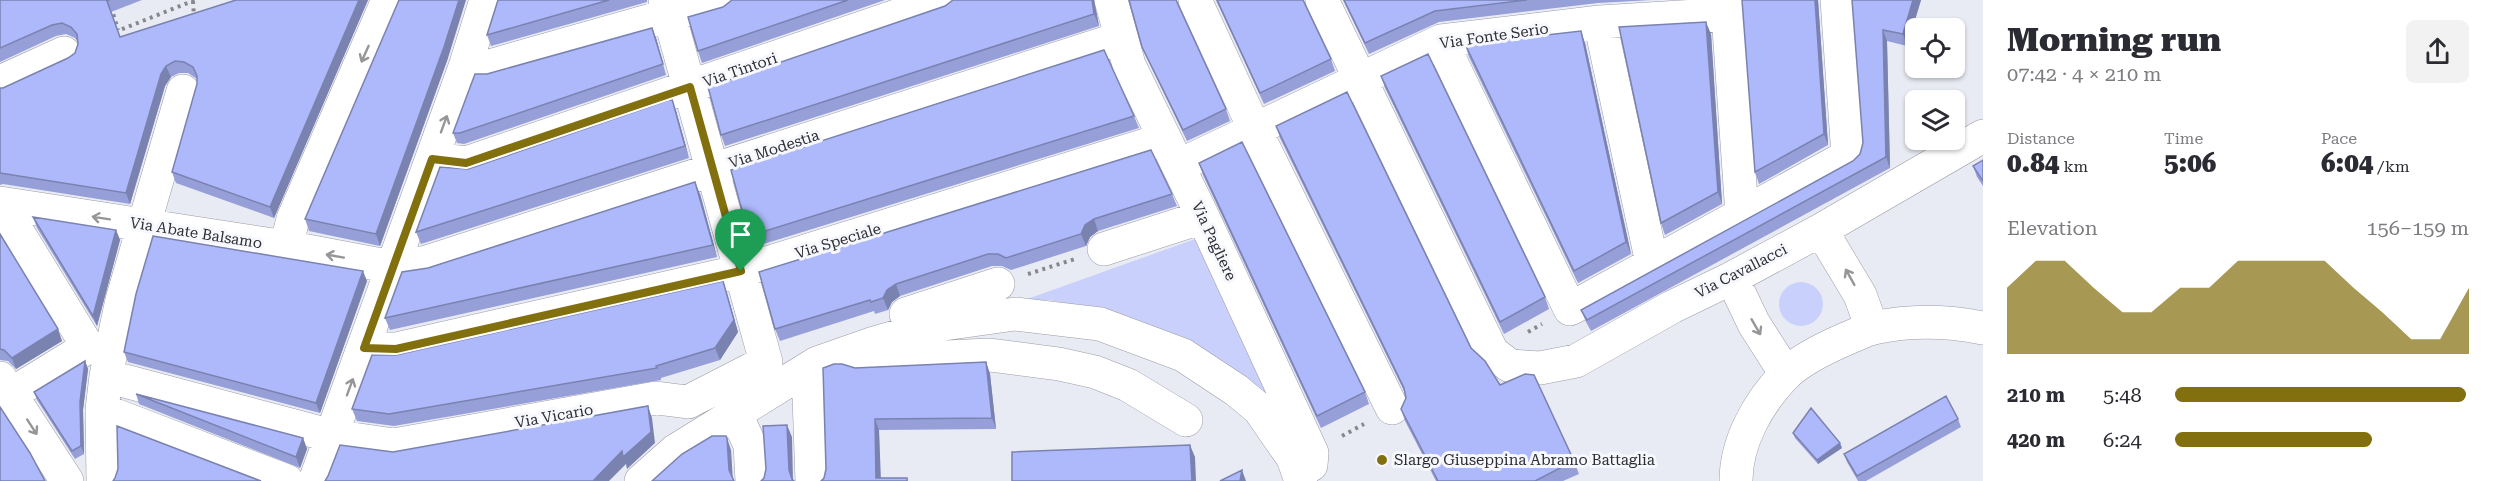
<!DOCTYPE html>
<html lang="en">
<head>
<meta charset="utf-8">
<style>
  :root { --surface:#fff; --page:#f2f2f3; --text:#2b2b33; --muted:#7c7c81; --accent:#826f0d }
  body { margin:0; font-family:"Roboto Serif",serif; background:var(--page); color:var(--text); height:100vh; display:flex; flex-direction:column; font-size:22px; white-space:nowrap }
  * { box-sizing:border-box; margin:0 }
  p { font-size:20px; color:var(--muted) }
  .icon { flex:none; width:33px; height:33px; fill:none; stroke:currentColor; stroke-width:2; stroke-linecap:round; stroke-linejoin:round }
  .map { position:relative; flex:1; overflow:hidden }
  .sheet { display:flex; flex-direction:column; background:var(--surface); width:510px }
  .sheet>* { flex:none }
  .controls { position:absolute; left:1905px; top:18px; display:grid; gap:12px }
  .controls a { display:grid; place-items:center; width:60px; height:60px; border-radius:9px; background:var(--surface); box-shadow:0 2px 4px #0004; font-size:30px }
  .pin { position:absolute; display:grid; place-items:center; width:51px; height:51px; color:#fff; margin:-62px -26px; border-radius:50% 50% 50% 0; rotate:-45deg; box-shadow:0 0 6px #0007 }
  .pin .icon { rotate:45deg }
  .round { display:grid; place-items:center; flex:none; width:63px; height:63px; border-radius:9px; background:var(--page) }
  .summary { display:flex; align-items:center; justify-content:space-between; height:102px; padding:0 24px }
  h1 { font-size:33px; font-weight:800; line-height:45px }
  .stats { display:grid; grid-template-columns:repeat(3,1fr); gap:9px; height:102px; padding:6px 24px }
  .stats div { display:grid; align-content:center }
  .stats b { font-size:26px; font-weight:800 }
  .stats small { font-size:16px; font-weight:400 }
  .stats p { font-size:16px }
  .chart { height:168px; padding:12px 24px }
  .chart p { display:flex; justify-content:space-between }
  .chart svg { width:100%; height:108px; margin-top:6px; fill:var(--accent); opacity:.7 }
  ul { padding:0 24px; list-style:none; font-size:20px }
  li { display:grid; grid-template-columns:96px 72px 1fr; align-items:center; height:45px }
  li i { height:15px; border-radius:8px; background:var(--accent) }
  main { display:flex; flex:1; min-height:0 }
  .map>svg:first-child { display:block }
  .green { fill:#c8d0fb }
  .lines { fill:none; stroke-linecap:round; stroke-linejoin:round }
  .minor-casing { stroke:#9b9ca5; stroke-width:34 }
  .major-casing { stroke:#9b9ca5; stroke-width:34 }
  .path { stroke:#86888d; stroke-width:4; stroke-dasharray:3 4.5; stroke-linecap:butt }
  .minor { stroke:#fff; stroke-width:33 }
  .major { stroke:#fff; stroke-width:33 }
  .wall { fill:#969fd8 }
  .shaded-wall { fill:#7a82b0 }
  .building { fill:#aeb9fb; stroke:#7a82b0; stroke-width:1.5 }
  .oneway { stroke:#969698 }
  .route-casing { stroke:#fff; stroke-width:12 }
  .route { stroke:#826f0d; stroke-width:8 }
  .poi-dot { fill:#826f0d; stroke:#f7f8fe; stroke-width:2 }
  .labels { text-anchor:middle; stroke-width:6; stroke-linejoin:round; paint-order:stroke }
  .street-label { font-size:15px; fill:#2d2e31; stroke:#f7f8fe }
  .poi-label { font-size:15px; fill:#2d2e31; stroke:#f7f8fe; text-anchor:start }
</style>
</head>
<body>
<main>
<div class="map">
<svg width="1983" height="481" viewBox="0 0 1983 481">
  <rect width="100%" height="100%" fill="#e9ebf4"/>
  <path class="green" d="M1198,238L1286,423L1115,312L1049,300L1019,302Z
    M1779 304a22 22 0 1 1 44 0a22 22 0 1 1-44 0Z"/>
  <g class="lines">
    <defs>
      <path id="minor" d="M1111,0L1129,65L1203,217L1312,453L1311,465
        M1195,0L1255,130L1392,408
        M1322,0L1492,352L1510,366L1540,368L1576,361L1672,307L1732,278L1821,230L1983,136
        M1727,0L1742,214
        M1600,22L1652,263
        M1441,41L1570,309L1848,156L1837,0
        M466,64L486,67L722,0
        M0,82L64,53
        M432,159L466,163L943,0
        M1178,166L1441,41L1600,22L1728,14
        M0,203L286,247L392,267L427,262L1121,38
        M0,203L88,347L0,401
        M1821,230L1860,295L1872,328
        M286,247L293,219L388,0
        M1104,249L1203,217
        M1732,278L1754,324L1786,374
        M906,314L998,284
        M364,348L396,349L741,271L1165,139
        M858,361L990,355L1059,364L1095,372L1128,385L1186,420
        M808,369L812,481
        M106,376L332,436L394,445L656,398L688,402L766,362L665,0
        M0,378L67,481
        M102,410L287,481
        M735,412L750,445L752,481
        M103,481L102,410L106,376L122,300L183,91
        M315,481L466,64L486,0
        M641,481L675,451L817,363L874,343L937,325L1015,314L1100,324L1183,355L1236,390L1259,409L1293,458L1301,481"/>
      <path id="major" d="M1736,481C1736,442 1758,403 1785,375C1801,359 1827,347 1848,338C1856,335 1865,330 1874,328C1910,320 1947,321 1983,328"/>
    </defs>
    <use href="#minor" class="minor-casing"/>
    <use href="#major" class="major-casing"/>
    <path class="path" d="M109,0L118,30
      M193,1L194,18
      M115,32L195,0
      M1028,274L1075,259
      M1528,332L1542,324
      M1342,436L1364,424"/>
    <use href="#minor" class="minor"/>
    <use href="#major" class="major"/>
  </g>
  <path class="wall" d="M0,0H142L111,12L120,37L236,0H368L274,218L176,183L172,172L197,84V79L188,73H179L171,77L165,86L130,204L3,184L0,185V88H3L68,58L75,53L78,44V42L75,38L66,34L56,36L0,62Z
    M498,0H647V2L491,46L487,35Z
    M732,0H885L702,63L698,51L723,7Z
    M1094,0L1099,26L725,146L721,135L953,1Z
    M1129,0H1177V4L1226,109L1230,121L1187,141L1147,58L1142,47Z
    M1216,0H1303L1304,3L1331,59L1335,71L1264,104Z
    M1343,0H1652L1598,3L1439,22L1369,54Z
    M1818,0L1828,145L1759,184L1755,172Z
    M1852,0H1921L1907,46L1887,41L1890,168L1591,331L1586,322L1581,310L1853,161L1860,154L1863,143Z
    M1711,34L1722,204L1665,235L1661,223Z
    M656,38L666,75L464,144L457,143L453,133L487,74Z
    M1585,43L1631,254L1578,283L1469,57L1465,44Z
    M448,58L380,246L309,231L305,219Z
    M1381,76L1545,297L1549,309L1504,334L1385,88Z
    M676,111L689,158L421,244L416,232L468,169Z
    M1134,116L1139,128L754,247L749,236Z
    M1276,126L1471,348L1500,385L1574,461L1579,474L1563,481H1436L1405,421L1401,409L1406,398L1405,393L1280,138Z
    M1983,160V186L1977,177L1973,166Z
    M1199,163L1365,392L1369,404L1321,428L1203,175Z
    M700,194L717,257L390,330L385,318L428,268Z
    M1172,194L1177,206L1098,231L1090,237L1086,246L1011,270L1002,266H992L900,296L892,302L888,310L875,314L874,311L780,341L775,329L759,272Z
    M33,217L116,230L120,240L97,326L37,228Z
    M0,234L62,341L16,369L8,361L0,360Z
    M367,281L320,413L128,362L124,352Z
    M727,293L738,332L720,360L661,378V380L394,426L357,421L352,409L396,355Z
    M85,361L88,369L83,410L84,454L75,459L37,400L34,392Z
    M986,362L990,374L996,429L879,430L880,478H907L908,481H821L824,478L855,368Z
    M136,394L303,438L307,449L300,468L139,404Z
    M1958,419L1961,427L1866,481H1858L1847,462L1844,454Z
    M1793,433L1842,448L1818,464L1795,438Z"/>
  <path class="shaded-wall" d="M359,0H368L274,218L270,207Z
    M459,0H466L448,58L380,246L376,234Z
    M1092,0H1094L1099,26L1094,14Z
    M1815,0H1818L1828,145L1824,134Z
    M1913,0H1921L1907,46L1903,34Z
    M1706,22L1711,34L1722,204L1718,192Z
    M652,28L656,38L666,75L663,64Z
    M1883,30L1887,41L1890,168L1886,157Z
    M1581,31L1585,43L1631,254L1626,242Z
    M166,66L171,77L165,86L130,204L126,193L161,74Z
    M672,99L676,111L689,158L685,146Z
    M695,182L700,194L717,257L713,245Z
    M1094,219L1098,231L1090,237L1086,246L1081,234L1085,225Z
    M116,230L120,240L97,326L93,316Z
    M363,271L367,281L320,413L316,403Z
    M723,281L738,332L720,360L715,348Z
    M896,284L900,296L892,302L888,310L883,298L887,290Z
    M58,329L62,341L16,369L12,358Z
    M85,361L88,369L83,410L84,454L81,446L80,402Z
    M986,362L990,374L996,429L992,418Z
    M648,406L652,418L655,443L627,469L626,464L609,481H593Z
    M875,419L879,430L881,481L876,478Z
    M787,425L792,437L793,481L789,470Z
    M303,438L307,449L300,468L296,457Z
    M727,438L731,450L733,481L729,470Z
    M1840,443L1842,448L1818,464L1817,460Z
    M1190,445L1195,457L1196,481H1192Z
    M1242,470L1246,481H1240Z"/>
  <path class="building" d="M0,0H109L107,1L120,37L236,0H359L270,207L172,172L197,84V76L193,67L184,62L175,61L166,66L161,74L126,193L0,173V88H3L68,58L75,53L78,44L77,34L71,27L62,23L52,25L0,48Z
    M399,0H459L444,47L376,234L305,219Z
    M498,0H609L487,35Z
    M732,0H848L698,51L688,17L723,7Z
    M953,0H1092L1094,14L721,135L708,87L945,6Z
    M1129,0H1176L1226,109L1183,130L1142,47Z
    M1217,0H1303L1331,59L1260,93Z
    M1344,0H1527L1435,11L1365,43Z
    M1742,0H1815L1824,134L1755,172Z
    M1852,0H1913L1903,34L1883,30L1886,157L1587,320L1581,310L1853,161L1860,154L1863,143Z
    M1706,22L1718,192L1661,223L1619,27Z
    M652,28L663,64L460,133H453L475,74H487Z
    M1581,31L1626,242L1574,271L1465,44Z
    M1104,50L1134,116L749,236L731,170Z
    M1428,54L1545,297L1500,322L1381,76Z
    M1347,92L1471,348L1485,361L1500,385L1525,374L1534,375L1574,461L1535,481H1438L1401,409L1406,398L1404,388L1276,126Z
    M672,99L685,146L416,232L440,167L468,169Z
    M1242,142L1365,392L1317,416L1199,163Z
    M1151,150L1172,194L1094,219L1085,225L1081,234L1006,258L998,254H988L896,284L887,290L883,298L871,302L870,300L775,329L759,272Z
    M1983,160V181L1973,166Z
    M695,182L713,245L385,318L402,272L428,268Z
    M33,217L116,230L93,316Z
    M0,234L58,329L12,358L4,350L0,349Z
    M153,236L363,271L316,403L124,352L136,294Z
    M723,281L734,320L715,348L656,366L657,368L389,414L352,409L372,355H396Z
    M85,361L80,402L81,446L72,451L34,392Z
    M986,362L992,418L875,419L876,478H907V481H821L824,478L826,469L823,368L834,364H842L855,368Z
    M136,394L303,438L296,457Z
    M1946,396L1958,419L1857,476L1844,454Z
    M648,406L651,432L623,457L622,451L593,481H325L328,476L340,445L393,452Z
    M0,407L30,453L45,481H0Z
    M1811,408L1840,443L1817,460L1793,433Z
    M787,425L789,470L792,479L794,481H761L764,478L766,469L763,426Z
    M117,426L261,481H113L115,478L118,469Z
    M712,436H726L727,438L729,470L734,481H652L682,454Z
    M1190,445L1192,481H1012V452Z
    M1242,470L1240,481H1220Z"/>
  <defs><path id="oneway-shaft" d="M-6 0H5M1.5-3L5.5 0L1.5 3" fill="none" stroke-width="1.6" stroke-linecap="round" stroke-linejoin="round" transform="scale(1.5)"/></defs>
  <g class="oneway">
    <use href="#oneway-shaft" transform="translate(365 54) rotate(114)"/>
    <use href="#oneway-shaft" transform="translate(444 124) rotate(-70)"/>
    <use href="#oneway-shaft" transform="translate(101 218) rotate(-171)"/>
    <use href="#oneway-shaft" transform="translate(335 256) rotate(-170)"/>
    <use href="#oneway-shaft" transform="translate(1850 277) rotate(-119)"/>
    <use href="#oneway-shaft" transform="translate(1756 327) rotate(60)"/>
    <use href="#oneway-shaft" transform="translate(350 387) rotate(-70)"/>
    <use href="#oneway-shaft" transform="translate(32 427) rotate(57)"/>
  </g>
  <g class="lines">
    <defs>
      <path id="route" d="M690,87L741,271L396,349L364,348L432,159L466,163Z"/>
    </defs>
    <use href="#route" class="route-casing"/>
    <use href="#route" class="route"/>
  </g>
  <circle class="poi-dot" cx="1382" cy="460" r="6"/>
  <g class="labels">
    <g class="street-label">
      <text transform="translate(1494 36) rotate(-8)" y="5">Via Fonte Serio</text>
      <text transform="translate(740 70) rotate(-19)" y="5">Via Tintori</text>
      <text transform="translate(774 149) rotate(-18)" y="5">Via Modestia</text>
      <text transform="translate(196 233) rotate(9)" y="5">Via Abate Balsamo</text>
      <text transform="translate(838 241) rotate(-17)" y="5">Via Speciale</text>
      <text transform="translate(1214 241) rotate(65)" y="5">Via Pagliere</text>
      <text transform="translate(1741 271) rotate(-27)" y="5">Via Cavallacci</text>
      <text transform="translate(554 416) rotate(-10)" y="5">Via Vicario</text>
    </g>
    <g class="poi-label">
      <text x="1394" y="465">Slargo Giuseppina Abramo Battaglia</text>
    </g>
  </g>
</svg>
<div class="controls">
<a><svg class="icon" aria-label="locate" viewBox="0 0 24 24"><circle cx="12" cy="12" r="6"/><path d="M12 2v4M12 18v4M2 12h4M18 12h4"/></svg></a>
<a><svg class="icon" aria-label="layers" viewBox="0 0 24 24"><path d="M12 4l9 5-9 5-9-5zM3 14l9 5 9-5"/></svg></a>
</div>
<div class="pin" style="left:741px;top:271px;background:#1e9e55"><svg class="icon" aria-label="arrive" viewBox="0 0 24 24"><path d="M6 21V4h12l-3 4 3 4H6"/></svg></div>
</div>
<section class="sheet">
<div class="summary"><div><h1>Morning run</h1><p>07:42 · 4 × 210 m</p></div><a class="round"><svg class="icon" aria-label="share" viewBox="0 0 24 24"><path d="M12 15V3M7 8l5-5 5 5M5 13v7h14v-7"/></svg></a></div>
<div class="stats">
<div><p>Distance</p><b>0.84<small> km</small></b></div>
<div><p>Time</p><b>5:06</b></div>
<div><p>Pace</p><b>6:04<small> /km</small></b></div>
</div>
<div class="chart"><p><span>Elevation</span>156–159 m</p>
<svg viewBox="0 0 160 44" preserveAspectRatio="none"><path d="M0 44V17L10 6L20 6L30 17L40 27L50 27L60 17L70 17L80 6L90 6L100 6L110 6L120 17L130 27L140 38L150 38L160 17V44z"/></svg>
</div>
<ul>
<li><b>210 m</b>5:48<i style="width:99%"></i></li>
<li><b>420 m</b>6:24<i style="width:67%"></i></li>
</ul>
</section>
</main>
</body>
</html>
